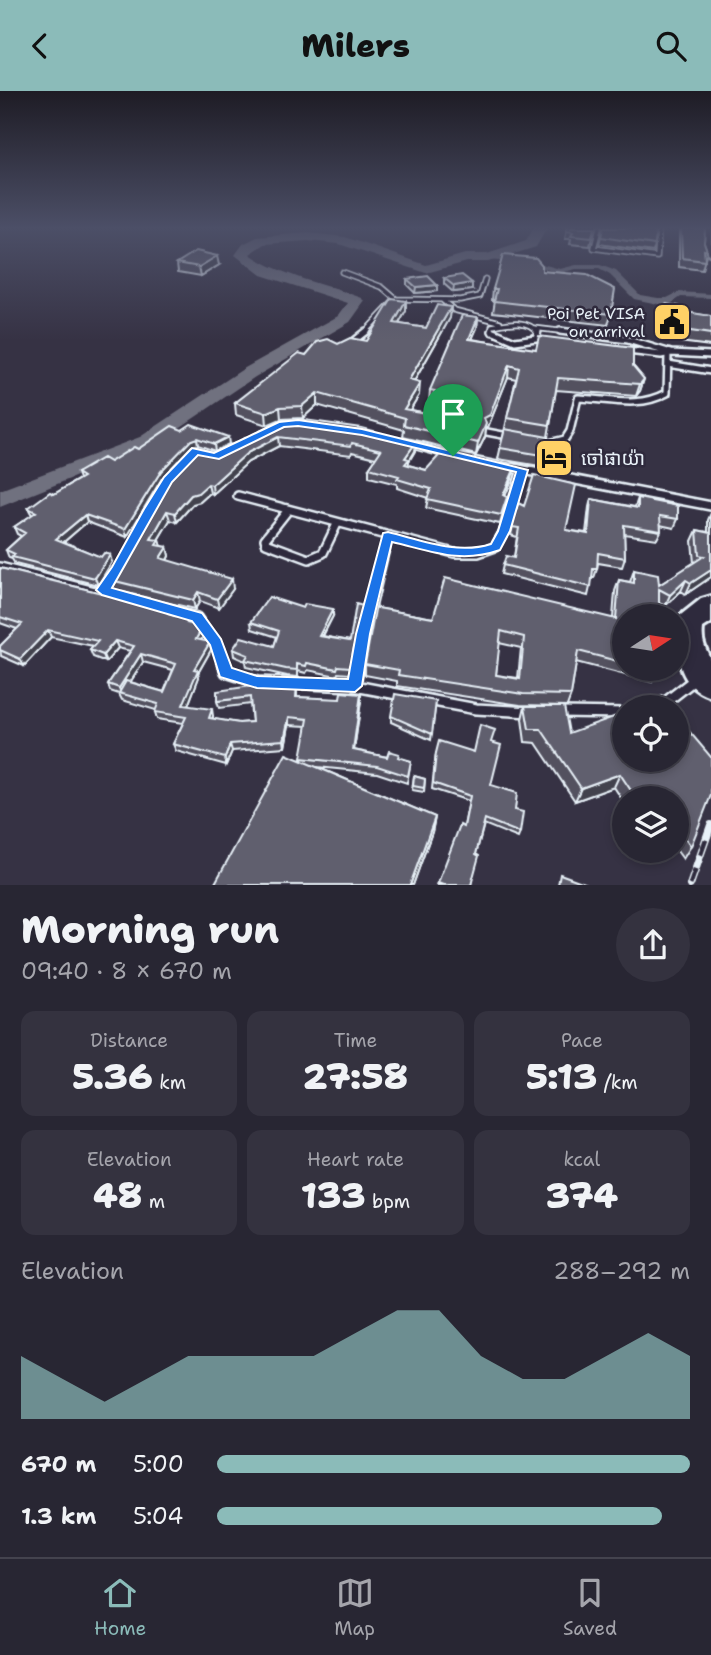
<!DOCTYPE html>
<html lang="en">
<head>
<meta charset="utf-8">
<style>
  :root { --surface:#282633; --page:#34323f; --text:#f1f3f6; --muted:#a5a5ac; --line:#44434e; --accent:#8bbbb9 }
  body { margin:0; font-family:"Shantell Sans","Noto Sans Khmer",sans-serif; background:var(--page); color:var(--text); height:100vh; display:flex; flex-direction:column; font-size:26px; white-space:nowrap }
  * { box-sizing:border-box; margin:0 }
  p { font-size:23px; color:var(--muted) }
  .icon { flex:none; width:38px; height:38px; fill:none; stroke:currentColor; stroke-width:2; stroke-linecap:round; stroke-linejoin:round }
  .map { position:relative; height:794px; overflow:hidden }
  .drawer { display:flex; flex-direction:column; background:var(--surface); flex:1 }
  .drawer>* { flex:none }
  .needle { width:46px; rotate:78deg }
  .tools { position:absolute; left:612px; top:513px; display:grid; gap:14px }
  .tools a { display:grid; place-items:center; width:77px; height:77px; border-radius:50%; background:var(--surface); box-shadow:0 4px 10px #0003,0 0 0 2px var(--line); font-size:35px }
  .pin { position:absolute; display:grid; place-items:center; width:60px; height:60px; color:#fff; margin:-72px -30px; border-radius:50% 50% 50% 0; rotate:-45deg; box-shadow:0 0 7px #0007 }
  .pin .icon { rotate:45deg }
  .round { display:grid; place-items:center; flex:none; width:74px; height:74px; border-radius:37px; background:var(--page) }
  .summary { display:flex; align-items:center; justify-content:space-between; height:119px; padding:0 21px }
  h1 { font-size:38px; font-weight:800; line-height:52px }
  .figures { display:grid; grid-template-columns:repeat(3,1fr); gap:10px; height:119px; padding:7px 21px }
  .figures div { display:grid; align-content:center; border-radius:14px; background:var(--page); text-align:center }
  .figures b { font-size:35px; font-weight:800 }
  .figures small { font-size:19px; font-weight:400 }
  .figures p { font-size:19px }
  .chart { height:196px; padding:14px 21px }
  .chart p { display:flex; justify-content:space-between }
  .chart svg { width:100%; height:126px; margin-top:7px; fill:var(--accent); opacity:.7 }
  ul { padding:0 21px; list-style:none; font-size:23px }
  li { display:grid; grid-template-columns:112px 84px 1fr; align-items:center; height:52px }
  li i { height:18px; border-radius:9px; background:var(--accent) }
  header { display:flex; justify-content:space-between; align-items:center; height:91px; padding:0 21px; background:var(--accent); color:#111; font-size:32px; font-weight:800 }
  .dock { display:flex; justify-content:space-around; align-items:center; height:98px; border-top:2px solid var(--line); background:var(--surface); font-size:19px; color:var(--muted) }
  .dock a { display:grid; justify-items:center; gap:4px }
  .dock .selected { color:var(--accent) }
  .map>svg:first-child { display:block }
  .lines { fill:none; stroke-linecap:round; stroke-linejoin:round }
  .canal { fill:#70717f; fill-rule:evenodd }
  .river { fill:#70717f; fill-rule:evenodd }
  .lane-far3-casing { stroke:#e8f1f8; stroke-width:7 }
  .lane-far2-casing { stroke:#e8f1f8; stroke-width:10 }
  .lane-far1-casing { stroke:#e8f1f8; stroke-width:12 }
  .lane-casing { stroke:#e8f1f8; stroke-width:14 }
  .highway-casing { stroke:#e8f1f8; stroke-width:6 }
  .lane-far3 { stroke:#2f2a3d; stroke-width:3.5 }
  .lane-far2 { stroke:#2f2a3d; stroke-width:5 }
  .lane-far1 { stroke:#2f2a3d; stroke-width:7 }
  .lane { stroke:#2f2a3d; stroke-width:9 }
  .highway { fill:#2f2a3d; fill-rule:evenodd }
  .rail-casing { stroke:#e8f1f8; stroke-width:8 }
  .rail { stroke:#2f2a3d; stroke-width:5; stroke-dasharray:16; stroke-linecap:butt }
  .wall { fill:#53515f; stroke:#e8f1f8; stroke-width:2; fill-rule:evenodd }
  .shaded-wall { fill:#43424d; stroke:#e8f1f8; stroke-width:2 }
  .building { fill:#605e6e; stroke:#e8f1f8; stroke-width:2; fill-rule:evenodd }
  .route { fill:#1a73e8; stroke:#fff; stroke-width:2; fill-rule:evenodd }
  .labels { text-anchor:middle; stroke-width:5; stroke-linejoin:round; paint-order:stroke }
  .far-poi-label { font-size:16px; fill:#e8f1f8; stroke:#2f2a3d; text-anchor:end }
  .poi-label { font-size:19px; fill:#e8f1f8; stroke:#2f2a3d; text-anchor:start }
</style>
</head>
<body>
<header><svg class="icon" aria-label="back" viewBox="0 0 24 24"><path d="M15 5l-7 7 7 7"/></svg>Milers<svg class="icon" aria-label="search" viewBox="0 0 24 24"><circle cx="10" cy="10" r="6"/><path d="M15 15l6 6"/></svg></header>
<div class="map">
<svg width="711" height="794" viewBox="0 0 711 794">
  <rect width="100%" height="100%" fill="#363244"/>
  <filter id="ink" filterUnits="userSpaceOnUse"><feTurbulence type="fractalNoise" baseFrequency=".0143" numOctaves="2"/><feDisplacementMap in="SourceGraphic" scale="14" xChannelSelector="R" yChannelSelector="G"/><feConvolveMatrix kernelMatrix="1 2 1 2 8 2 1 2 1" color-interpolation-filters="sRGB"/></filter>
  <g filter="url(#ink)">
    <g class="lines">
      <path class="canal" d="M485,165L524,168L560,178L576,174H600L616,180L640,204L658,207H667L679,201L711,203V207L681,206L672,212L658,213L634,208L610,184L599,178H576L560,182L524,172L488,169L484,167Z"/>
      <path class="river" d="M534,137H547L536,156L488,171H467L426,182L339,153L308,150L265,153L250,163C283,186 325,193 362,207L365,210L350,231L255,286L154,354L0,416V399L140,346L243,278L338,225L348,212L261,184L235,164L243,153L257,146L308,142L345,146L426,174L465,163H487L526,150Z"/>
      <defs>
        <path id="lane-far3" d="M599,137L594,157L657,166L659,137
          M342,181L382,196L396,208L460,209L480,205L485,188
          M442,209L454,219L500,231
          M534,237L575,242
          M364,242L395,209
          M492,242V235C509,232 527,227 538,242"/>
        <path id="lane-far2" d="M492,240L515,250L536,247L538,240
          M560,240L628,249L671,262L661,264L628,260
          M351,252L366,240
          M671,262L711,264
          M668,273L711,280
          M487,341L508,345
          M540,350L549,352L565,348L570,340L578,307C609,308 638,318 667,302L668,264
          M409,353L450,364
          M467,368L522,379"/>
        <path id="lane-far1" d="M513,377L711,415
          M238,405L454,462H478L495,456L504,440L522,379
          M288,419L265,448L266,452L309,468L323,462L337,433
          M145,429L168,389L179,377
          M0,476L197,526L218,558
          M102,499L112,487
          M361,558L388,445"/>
        <path id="lane" d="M218,557L226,581L257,591L355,595L476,618L530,621
          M355,595L361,557
          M648,616L667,610L694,589
          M559,621L625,622"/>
        <path id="highway" d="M705,137H711V164L704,160Z
          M711,505V532L703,537C701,554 707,557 711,571C711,580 711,596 711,606C674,593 677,559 677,527L701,508Z"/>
      </defs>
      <use href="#lane-far3" class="lane-far3-casing"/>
      <use href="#lane-far2" class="lane-far2-casing"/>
      <use href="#lane-far1" class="lane-far1-casing"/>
      <use href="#lane" class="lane-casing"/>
      <use href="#highway" class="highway-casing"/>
      <use href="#lane-far3" class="lane-far3"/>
      <use href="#lane-far2" class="lane-far2"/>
      <use href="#lane-far1" class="lane-far1"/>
      <use href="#lane" class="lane"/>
      <use href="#highway" class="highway"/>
      <defs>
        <path id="rail" d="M690,794L711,734"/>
      </defs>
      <use href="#rail" class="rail-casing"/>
      <use href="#rail" class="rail"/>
    </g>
    <path class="wall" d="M567,137H594L590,155L570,153L571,148H565Z
      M603,137L655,154L653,161L599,153Z
      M679,137H705L704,151L707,160L702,179L679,176Z
      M177,172L219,174L201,185L178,181Z
      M542,180L611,223L608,234L493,221L495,209H492L493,198Z
      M444,187L472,199L453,201L444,193Z
      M407,188L437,200L415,202L407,194Z
      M406,210V220L399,233L426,237L451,216L450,227L414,291L419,304L410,319L426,322L431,311H429L430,299L478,226L477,237L472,248L633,275L644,288L640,300L636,305L556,299L548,346L540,375L498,368L516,288L508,286L488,336L486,337L485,346L476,364L403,346L404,339L317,314L303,327L281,328L267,334L236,324L235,312L306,264L338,253L366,250Z
      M666,213L679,220L711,225V255L680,251V242L663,240V224Z
      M283,329L416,351L415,360L409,370L408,374L426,379L474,370L512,388L505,405L507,406L505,415L500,433L426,417L428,407L397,397V393L369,386V377L376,367L352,361L351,364L279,355L248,371L213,403L210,402L200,411L193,413L177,431L170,429L158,449H159L161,455L167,456L169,465L167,469L233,498L219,517L200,510L195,518L110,498L107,488L215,362Z
      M182,339L229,353L215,360L198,354L192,355L162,387L127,446L87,431L64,451L112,471L98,494L15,473L12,468L9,467L6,459L21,445L17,443L14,436L32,424L28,417L54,403L79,388L77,382L110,371L138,358Z
      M638,407L678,428L674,437L660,434L661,440L657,448L624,443L625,467L622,476L598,472L597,478L594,487H592L588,505L501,483L503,474L514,466L517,446L511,444L518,412L566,439L586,442L589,416L591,408L635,416Z
      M711,422V486L686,503L681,500L665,515L659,512L625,525V578H657L652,591L576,571L571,604L567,615L520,614L397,595V590L365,584V573L377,517L433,527H613L615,500L619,489L630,491L634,479L659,494L694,472L692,450L697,439L708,441V429ZM499,552L521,557L518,587L496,584Z
      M0,477L171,519L172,524L201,539L203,546L201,549L211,559L198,582L199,586L188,615L213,625V628L239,632L252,631L250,613L219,617L217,610L297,600V606L361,610L354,659L387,666L398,667L411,670L407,692L377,682L317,676L435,726L432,741L413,794H214L302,670L307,635L289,634L285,656L232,660L226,674L176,660L173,653L183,632L157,628L155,621L156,619L122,609L119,603L110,600L108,593L130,560L118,557L106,571L93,566L90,559L93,555L51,546L24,575L1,565L0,555L17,538L0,532ZM143,571L173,579L164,601L130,591Z
      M363,522L350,583L338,582L337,585L308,579L306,582L298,580V586L287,585L246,576L245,570L234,565L233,558L274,555L277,546L252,538L251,531L333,525L323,545L350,550Z
      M436,610L431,649L391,631V625Z
      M525,615L569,642L677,668L691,755L683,768L677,760V707H625V713L614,696L575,710L536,652L525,651L522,628Z
      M491,651V694L515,719L520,742L518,747L484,733L476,763L471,794H437L464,735L469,710L432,698L436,662L474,661Z
      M414,685L425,688L424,701L412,699Z"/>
    <path class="shaded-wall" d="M217,165L219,174L201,185L199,176Z
      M472,192V199L453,201L454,195Z
      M437,194V200L415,202L416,196Z
      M406,210V220L393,243L394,232Z
      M451,216L450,227L408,301L409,289Z
      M478,226L477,237L467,259L469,248Z
      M509,274L508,286L488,336L486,337L485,346L476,364L478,352L484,327Z
      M644,288L640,300L636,305L640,293Z
      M420,292L419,304L405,327L404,318Z
      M317,302V314L303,327L302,315Z
      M280,316L281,328L267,334L266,322Z
      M228,346L229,353L215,360L214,353Z
      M278,346L279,355L248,371L213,403L212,394L247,362Z
      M548,346L546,357L540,375L542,364Z
      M197,347L198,354L192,355L162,387L127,446L125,438L161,380L191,349Z
      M416,351L415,360L409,370L408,377L405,382V367Z
      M514,379L512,388L502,413L503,404Z
      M208,393L210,402L200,411L193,413L177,431L175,422L191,404Z
      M167,420L170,429L153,457L151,448Z
      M85,424L87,431L59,455L56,448Z
      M167,456L169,465L163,477L160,467Z
      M110,464L112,471L98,494L95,487Z
      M711,479V486L686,503L691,492Z
      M232,488L233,498L219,517L217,508Z
      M686,489L681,500L665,515L670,504Z
      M198,501L200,510L195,518L193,509Z
      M363,515V522L350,583V576Z
      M333,518V525L319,551V545Z
      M48,539L51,546L24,575L20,568Z
      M201,539L203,546L197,555L196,548Z
      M115,550L118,557L106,571L103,564Z
      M210,551L211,559L198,582L199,586L185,622L183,614L194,578Z
      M141,563L143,571L123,603L121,602L119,597Z
      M361,603V610L353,666V659Z
      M212,618L213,625L210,635L209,627Z
      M289,626V634L285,656L284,649Z
      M230,653L232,660L226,674L225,667Z
      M620,683L614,696L575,710L581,697Z
      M435,726L432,741L413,794H410Z"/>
    <path class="building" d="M567,137H594L592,147L571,145L573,141L566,140Z
      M603,137H656L655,154L601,146Z
      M681,137H705L704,151L707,160L704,159L705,170L682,167Z
      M196,160L217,165L199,176L177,172Z
      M503,164L536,167L542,174V180L587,184L615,198L611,223L494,210L497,198H493Z
      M462,184L472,192L454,195L444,187Z
      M428,185L437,194L416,196L407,188Z
      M392,208L406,210L394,232L426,237L437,214L451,216L409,289L420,292L404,318L426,322L435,300L430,299L462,224L478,226L469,248L536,258L539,245L633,257V275L644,288L640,293L558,287L550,334L507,327L519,277L509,274L490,324L484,327L486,333L478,352L404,334L405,327L317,302L302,315L280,316L266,322L235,312L299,262L306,264L317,251L328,248L338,253L350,247L366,250Z
      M666,213L679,215V220L711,225V243L684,239L683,230L666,228Z
      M297,328L361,337L416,351L405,367L409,368L405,373L426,379L444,359L475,365L474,370L514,379L503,404L507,406L501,424L427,408L431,398L397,388L399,385L369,377L381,359L352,352L351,355L278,346L247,362L212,394L208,393L198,402L191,404L175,422L167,420L151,448L159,449L156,454L167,456L160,467L232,488L217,508L198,501L193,509L107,488L134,447L160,400L196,356L215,362L283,329Z
      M191,333L228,346L214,353L197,347L191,349L161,380L125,438L85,424L56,448L101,466L104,462L110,464L95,487L12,466L15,463L6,459L25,442L14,436L36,421L28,417L50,401L54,403L83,386L77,382L103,367L110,371L134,356L138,358L172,335L182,339Z
      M505,338L548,346L542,364L500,357Z
      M534,384L576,394L566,439L588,443L591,408L638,417V407L678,415V428L660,425L661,440L624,434L625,467L598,462L597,478H593L591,496L503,474L506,465L514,467L519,437L512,436L518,412L524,415Z
      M697,439L711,442V479L691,492L686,489L670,504L659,498V525H625V572L578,560L571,604L523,603L398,584L399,579L365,573L376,513L377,517L433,527L445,487L616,528L619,489L634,492V479L658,484L659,494L704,465L699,464ZM501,540L524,546L520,588L496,584Z
      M0,477L171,519L168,523L189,529L187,532L199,535L201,539L196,548L210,551L194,578L198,579L183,614L212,618L209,627L239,632L252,631L250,606L217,610V600L252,595L251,592L257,591L297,592L296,606L340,608L341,601L361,603L353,659L387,666L389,660L399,663L398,666L411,670L408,685L377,675L301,667L308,628L289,626L284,649L230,653L225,667L173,653L186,626L155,621L158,613L119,602L126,590L164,601L176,573L141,563L119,597L108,593L134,555L115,550L103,564L90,559L98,550L48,539L20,568L0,559V555L22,533L0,526Z
      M269,506L303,517L305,513L333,518L319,545L350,550L356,513L363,515L350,576L338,575L337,578L307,572L306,575L297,573V579L286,578L245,569L248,564L233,558L241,546L274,555L279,540L251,531Z
      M395,603L436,610L432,643L391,625Z
      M662,609L669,616H642Z
      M525,615H564L569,642L625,622V668H677V626L711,666V704L691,755L677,736V707H636L620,683L581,697L541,638H529Z
      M480,634L495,639L491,651L501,654L491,694L517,702L515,719L523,721L520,742L485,728L476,763L479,765L471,794H443L438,792L460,734L464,736L470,705L433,692L436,662L439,650L474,661Z
      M286,663L435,726L410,794H214Z
      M414,685L425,688L424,697L413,695Z
      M560,783L590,794H558Z"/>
  </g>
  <linearGradient id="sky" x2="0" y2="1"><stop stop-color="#1e1c25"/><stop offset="0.55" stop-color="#4c4f67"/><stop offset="1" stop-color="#4c4f67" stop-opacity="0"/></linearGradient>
  <rect width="711" height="249" fill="url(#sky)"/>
  <path class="route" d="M298,329L362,338L528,379L510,440L500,459C460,473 431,460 392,451L370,543L362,595L355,601L257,597L220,586L210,554L192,530L102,504L96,499L112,476L144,418L164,386L192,357L214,362L279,331ZM298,335L362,344L516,381L498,440L491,453C457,464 421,449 388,441L383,442L356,543L348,588L257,585L232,577L221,548L202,522L112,497L172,391L198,364L219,368L284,336Z"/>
  <defs>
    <symbol id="civic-square" viewBox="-11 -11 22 22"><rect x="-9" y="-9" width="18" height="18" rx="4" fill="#ffd166" stroke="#2f2a3d"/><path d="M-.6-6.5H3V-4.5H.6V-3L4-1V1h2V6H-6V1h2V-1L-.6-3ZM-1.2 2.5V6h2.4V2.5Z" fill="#111"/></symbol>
    <symbol id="hotel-square" viewBox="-11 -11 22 22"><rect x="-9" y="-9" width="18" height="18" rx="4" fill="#ffd166" stroke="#2f2a3d"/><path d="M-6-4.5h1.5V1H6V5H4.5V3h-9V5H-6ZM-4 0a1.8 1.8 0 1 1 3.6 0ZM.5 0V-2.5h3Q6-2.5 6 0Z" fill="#111"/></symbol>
  </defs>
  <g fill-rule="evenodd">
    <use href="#civic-square" x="650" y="209" width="44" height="44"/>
    <use href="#hotel-square" x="532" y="345" width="44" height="44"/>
  </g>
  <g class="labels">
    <g class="far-poi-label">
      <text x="645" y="228">Poi Pet VISA<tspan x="645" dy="18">on arrival</tspan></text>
    </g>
    <g class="poi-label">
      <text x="581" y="374">ចៅផាយ៉ា</text>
    </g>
  </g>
</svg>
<div class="tools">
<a><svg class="needle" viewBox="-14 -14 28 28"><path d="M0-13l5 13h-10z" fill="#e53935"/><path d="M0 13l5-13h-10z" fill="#a5a5ac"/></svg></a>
<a><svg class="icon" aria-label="locate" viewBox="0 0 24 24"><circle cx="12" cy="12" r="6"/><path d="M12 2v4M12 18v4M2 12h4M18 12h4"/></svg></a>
<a><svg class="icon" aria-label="layers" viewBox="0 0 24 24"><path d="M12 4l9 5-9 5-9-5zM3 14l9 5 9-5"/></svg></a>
</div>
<div class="pin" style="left:453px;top:365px;background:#1e9e55"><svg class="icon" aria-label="arrive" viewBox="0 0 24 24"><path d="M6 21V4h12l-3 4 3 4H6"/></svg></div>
</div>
<section class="drawer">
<div class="summary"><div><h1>Morning run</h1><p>09:40 · 8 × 670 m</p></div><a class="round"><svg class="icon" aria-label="share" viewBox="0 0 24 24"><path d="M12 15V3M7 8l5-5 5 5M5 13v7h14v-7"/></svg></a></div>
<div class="figures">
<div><p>Distance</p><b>5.36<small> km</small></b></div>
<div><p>Time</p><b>27:58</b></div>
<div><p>Pace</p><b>5:13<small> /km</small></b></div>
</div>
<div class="figures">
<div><p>Elevation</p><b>48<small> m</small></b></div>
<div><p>Heart rate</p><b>133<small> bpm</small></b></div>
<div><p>kcal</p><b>374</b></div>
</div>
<div class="chart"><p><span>Elevation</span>288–292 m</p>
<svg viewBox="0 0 160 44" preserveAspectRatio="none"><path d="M0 44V22L10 30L20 38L30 30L40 22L50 22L60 22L70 22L80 14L90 6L100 6L110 22L120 30L130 30L140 22L150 14L160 22V44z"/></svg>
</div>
<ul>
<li><b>670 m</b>5:00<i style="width:100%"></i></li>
<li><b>1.3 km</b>5:04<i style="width:94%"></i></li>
</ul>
</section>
<nav class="dock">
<a class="selected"><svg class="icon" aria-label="home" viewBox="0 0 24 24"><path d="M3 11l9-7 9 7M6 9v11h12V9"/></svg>Home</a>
<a><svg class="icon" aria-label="map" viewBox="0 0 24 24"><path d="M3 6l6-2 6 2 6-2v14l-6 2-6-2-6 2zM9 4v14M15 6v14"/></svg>Map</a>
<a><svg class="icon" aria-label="saved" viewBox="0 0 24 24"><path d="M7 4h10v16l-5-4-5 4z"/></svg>Saved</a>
</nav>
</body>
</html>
